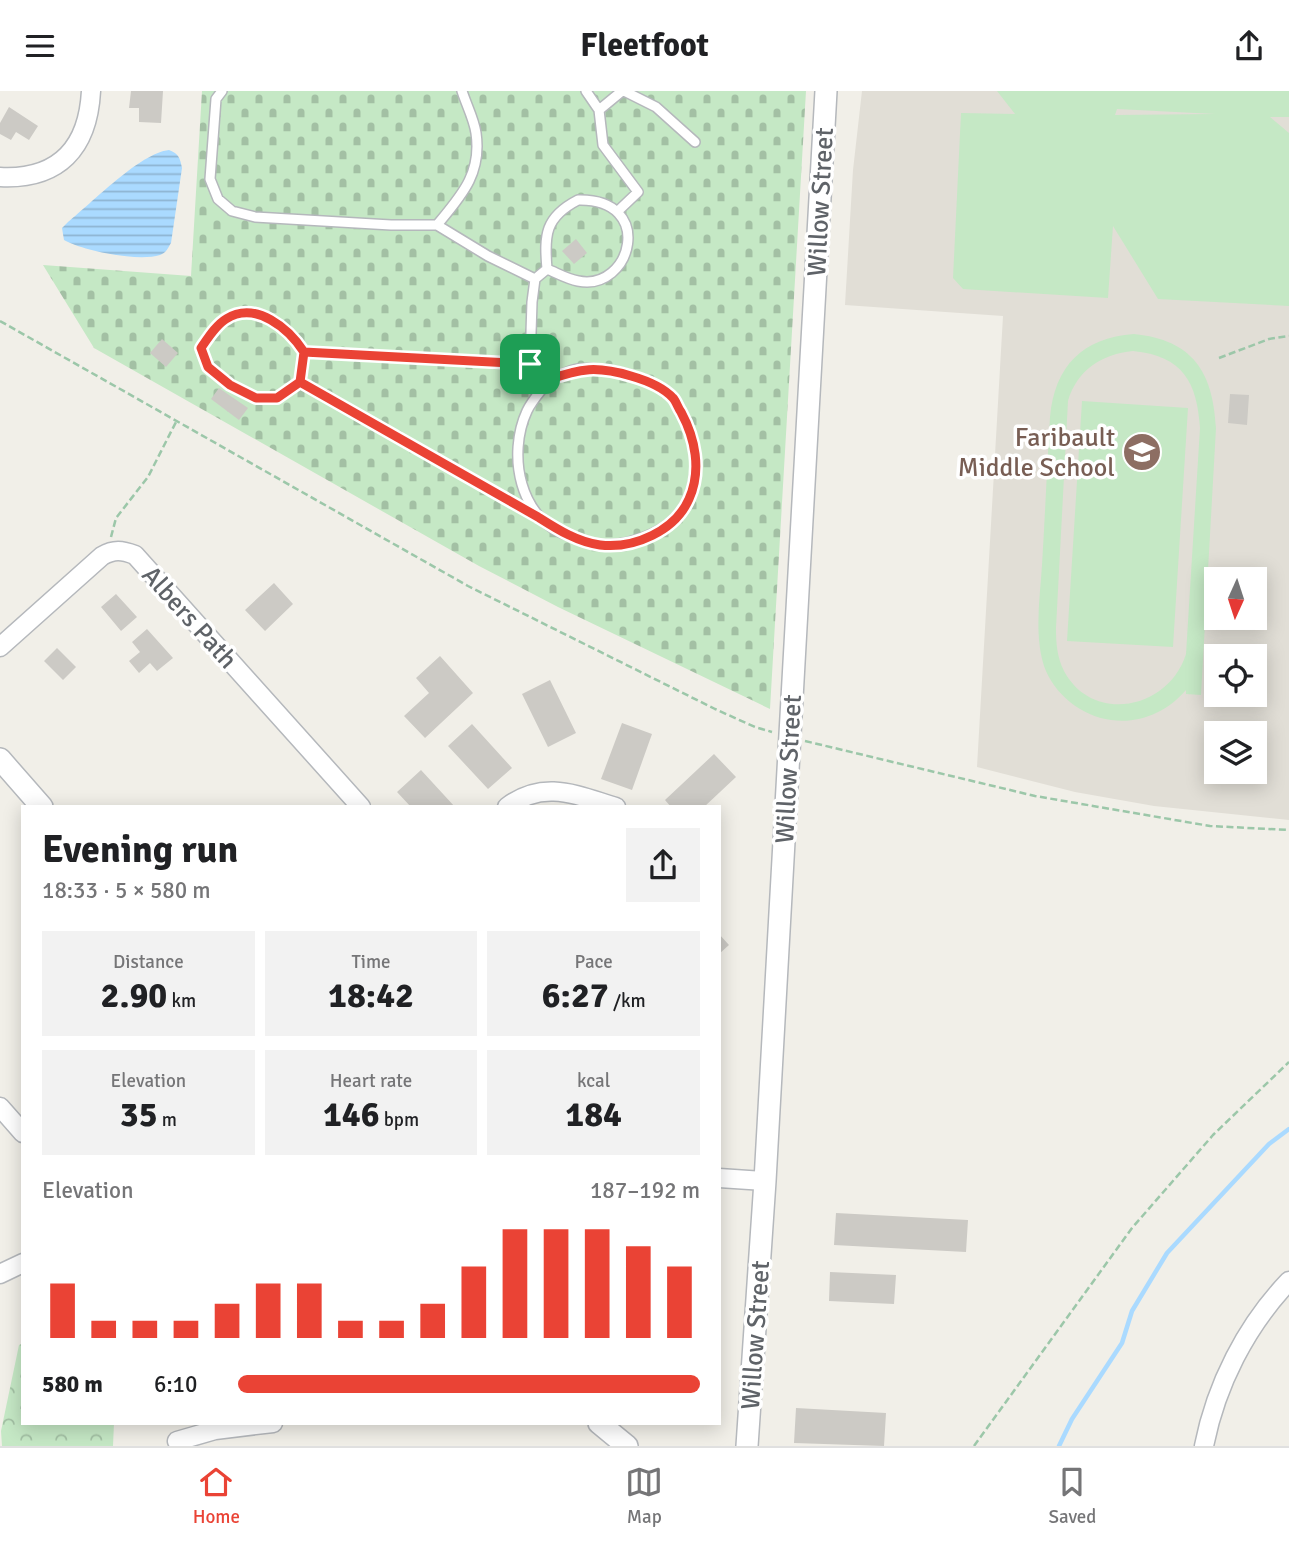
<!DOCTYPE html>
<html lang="en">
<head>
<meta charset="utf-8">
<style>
  :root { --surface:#fff; --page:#f2f2f2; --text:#202124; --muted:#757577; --line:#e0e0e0; --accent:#ea4335 }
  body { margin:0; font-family:Signika,sans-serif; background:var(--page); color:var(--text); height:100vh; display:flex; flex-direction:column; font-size:26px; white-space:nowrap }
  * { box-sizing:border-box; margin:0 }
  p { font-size:23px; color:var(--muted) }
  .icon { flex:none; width:38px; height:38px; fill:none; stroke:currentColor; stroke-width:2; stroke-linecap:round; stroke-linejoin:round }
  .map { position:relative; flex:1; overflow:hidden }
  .drawer { position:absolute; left:21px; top:714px; width:700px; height:620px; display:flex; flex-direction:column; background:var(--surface); border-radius:0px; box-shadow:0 4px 18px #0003 }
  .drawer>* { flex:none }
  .needle { width:46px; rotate:183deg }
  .controls { position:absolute; left:1204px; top:476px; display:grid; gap:14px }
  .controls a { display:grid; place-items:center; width:63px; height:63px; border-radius:0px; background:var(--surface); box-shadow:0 4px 18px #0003; font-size:35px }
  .pin { position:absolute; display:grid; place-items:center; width:60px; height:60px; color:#fff; margin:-30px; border-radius:14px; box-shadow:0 4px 10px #0006 }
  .round { display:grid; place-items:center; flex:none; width:74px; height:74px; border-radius:0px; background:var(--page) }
  .head { display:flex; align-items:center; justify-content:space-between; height:119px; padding:0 21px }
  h1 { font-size:38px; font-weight:700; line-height:52px }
  .metrics { display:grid; grid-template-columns:repeat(3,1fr); gap:10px; height:119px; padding:7px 21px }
  .metrics div { display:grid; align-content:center; border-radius:0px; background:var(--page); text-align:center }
  .metrics b { font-size:35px; font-weight:700 }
  .metrics small { font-size:19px; font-weight:400 }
  .metrics p { font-size:19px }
  .chart { height:196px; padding:14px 21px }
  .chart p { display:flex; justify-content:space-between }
  .chart svg { width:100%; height:126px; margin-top:7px; stroke:var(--accent); stroke-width:6 }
  ul { padding:0 21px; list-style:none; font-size:23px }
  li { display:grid; grid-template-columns:112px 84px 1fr; align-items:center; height:52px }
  li i { height:18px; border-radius:9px; background:var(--accent) }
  header { display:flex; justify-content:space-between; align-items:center; height:91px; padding:0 21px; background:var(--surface); font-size:32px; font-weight:700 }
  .dock { display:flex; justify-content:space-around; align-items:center; height:98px; border-top:2px solid var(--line); background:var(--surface); font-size:19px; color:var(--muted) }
  .dock a { display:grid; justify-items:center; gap:4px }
  .dock .active { color:var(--accent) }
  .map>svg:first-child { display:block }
  .education { fill:#e1ded6; fill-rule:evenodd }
  .green { fill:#c5e8c5; fill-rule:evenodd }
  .forest { fill:url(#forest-crowns) }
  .cemetery { fill:url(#cemetery-stones) }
  .water { fill:url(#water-rules) }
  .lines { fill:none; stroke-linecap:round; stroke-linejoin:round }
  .stream { stroke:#aadaff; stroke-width:4.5 }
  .building { fill:#cccac5 }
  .service-casing { stroke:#b5b8bc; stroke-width:12 }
  .minor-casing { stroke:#b5b8bc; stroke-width:21 }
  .tertiary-casing { stroke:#b5b8bc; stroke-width:24 }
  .path { stroke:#9cc7a9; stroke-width:2.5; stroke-dasharray:7 3.5; stroke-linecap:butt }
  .service { stroke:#fff; stroke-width:9 }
  .minor { stroke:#fff; stroke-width:18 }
  .tertiary { stroke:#fff; stroke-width:21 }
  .route-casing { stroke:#fff; stroke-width:14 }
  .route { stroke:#ea4335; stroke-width:9 }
  .labels { text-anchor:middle; stroke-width:7; stroke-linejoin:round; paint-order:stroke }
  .street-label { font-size:26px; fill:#5f6368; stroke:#fff }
  .education-label { font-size:26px; fill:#785e54; stroke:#fff; text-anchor:end }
</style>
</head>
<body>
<header><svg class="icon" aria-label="menu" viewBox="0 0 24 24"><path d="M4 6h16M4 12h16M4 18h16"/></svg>Fleetfoot<svg class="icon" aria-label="share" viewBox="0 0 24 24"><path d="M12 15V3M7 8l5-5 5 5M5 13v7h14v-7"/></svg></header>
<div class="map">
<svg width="1289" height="1355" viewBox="0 0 1289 1355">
  <defs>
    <pattern id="forest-crowns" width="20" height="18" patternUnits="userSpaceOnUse" patternTransform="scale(1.75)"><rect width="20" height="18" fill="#c5e8c5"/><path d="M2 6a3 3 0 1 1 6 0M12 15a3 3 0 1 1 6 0" fill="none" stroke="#a3c0a4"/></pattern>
    <pattern id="cemetery-stones" width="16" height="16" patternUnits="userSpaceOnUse" patternTransform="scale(1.75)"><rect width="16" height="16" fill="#c5e8c5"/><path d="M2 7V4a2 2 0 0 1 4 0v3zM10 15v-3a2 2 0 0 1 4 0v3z" fill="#a3c0a4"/></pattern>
    <pattern id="water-rules" width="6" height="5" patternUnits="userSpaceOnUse" patternTransform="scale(1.75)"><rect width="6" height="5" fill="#aadaff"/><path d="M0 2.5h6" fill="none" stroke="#8eb4d2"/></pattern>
  </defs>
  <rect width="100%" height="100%" fill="#f1efe8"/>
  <path class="education" d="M862,0H1289V729L1154,715L1075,701L977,676L1003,225L845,214L853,79ZM1216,488H1255V527H1216ZM1216,565H1255V604H1216ZM1216,642H1255V681H1216Z"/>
  <path class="green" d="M997,0H1289V26H1270L1289,42V215L1158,208L1113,135L1108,207L963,198L953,187L961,22L1015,23ZM1117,18L1215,23L1115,24Z
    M1134,243C1193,249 1213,281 1216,337L1201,604L1186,603V599C1167,621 1140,633 1111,629C1081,625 1054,603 1044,575C1034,543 1040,507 1042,474C1045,425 1047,375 1050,326C1055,275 1082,247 1134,243ZM1133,260C1183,265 1197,291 1200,337L1186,563C1169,618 1093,634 1064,580C1057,566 1056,552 1056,537L1068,310C1077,279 1102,263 1133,260Z
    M1082,310L1188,317L1173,556L1067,550Z"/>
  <path class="forest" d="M23,1252V1332H114L113,1355H2L1,1340L19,1254Z"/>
  <path class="cemetery" d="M202,0H806L770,618L558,516L479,475L94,257L43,174L191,185Z"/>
  <path class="water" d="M169,59C179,63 180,67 182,77L171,152C168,157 166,162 160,164C138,171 84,160 64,149L62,137L68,131C92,112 140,62 169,59Z"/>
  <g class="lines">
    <path class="stream" d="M1059,1355L1072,1328L1122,1252L1132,1220L1167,1162L1269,1053L1289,1038"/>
  </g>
  <path class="building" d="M131,0H163L161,32L139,31V17H129Z
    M9,16L38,35L29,49L16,41L11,49L0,43V32Z
    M576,148L587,162L574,173L562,160Z
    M162,248L178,262L166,276L150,262Z
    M219,297L248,317L239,329L211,308Z
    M1230,303L1249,304L1247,334L1228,332Z
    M274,492L293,513L265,540L245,519Z
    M116,503L137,526L121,540L101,516Z
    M147,538L173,567L157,580L150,572L139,582L129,570L140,561L132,551Z
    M57,557L76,576L63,589L44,570Z
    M440,565L473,602L425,647L404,625L429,602L416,587Z
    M550,589L576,642L548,656L522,603Z
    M622,632L652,643L632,699L601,688Z
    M472,633L512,677L488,698L448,655Z
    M714,663L736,686L704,716H671L665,709Z
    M421,679L455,716H411L397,701Z
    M719,843L729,854L719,863Z
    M836,1122L968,1129L966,1161L834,1154Z
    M830,1181L896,1184L894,1213L829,1210Z
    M796,1317L886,1322L884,1355L794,1352Z"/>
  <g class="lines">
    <defs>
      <path id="service" d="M222,0L216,8L210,88L218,108L232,120L255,126L391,134H437C461,105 482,83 476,42C474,28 466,13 462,0
        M586,0L599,19L603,54L638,101L618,120
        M624,0L656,16L695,51
        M599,19L622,0
        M578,109C656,107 632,201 578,190C567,188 557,182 547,178C544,144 545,126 578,109Z
        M437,134L488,165L535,188L547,178
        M535,188L532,211L530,273L549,289C542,299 532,309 527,320C507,363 519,430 570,445C580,448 591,453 601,454C617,455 637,450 652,443C698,422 706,368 683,325C680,320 677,311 673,307C653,286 606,275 578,278C569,279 558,286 549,289
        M304,261L530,273
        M301,291L277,307H256L230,294L209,276L201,257C208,247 216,234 226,228C256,209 289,238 304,261L301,291L536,425"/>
      <path id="minor" d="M0,86C59,89 88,57 91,0
        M0,556L102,465C114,458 122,459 135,464L361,716
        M507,716C544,688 576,704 616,716
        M0,1016L23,1042
        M719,1087L765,1090
        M0,1183L23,1172
        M177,1350L215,1339L273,1332
        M1204,1355C1216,1294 1246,1235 1289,1190"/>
      <path id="tertiary" d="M0,668L42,716
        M599,1332L627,1355
        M747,1355L765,1090L826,0"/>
    </defs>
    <use href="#service" class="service-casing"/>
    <use href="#minor" class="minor-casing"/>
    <use href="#tertiary" class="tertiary-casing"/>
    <path class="path" d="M0,230L468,495L715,618L755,636L772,641
      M1219,267L1269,248L1289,245
      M111,446L116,427L148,386L176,331
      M805,650L1035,705L1210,735L1289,739
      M974,1355L1132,1137L1213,1044L1289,971"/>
    <use href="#service" class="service"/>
    <use href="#minor" class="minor"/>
    <use href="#tertiary" class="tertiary"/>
  </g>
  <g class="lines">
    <defs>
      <path id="route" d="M530,273L304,261L300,291L277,307H256L230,294L208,276L201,257C208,247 216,234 226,228C256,209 289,238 304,261L300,291L538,426C557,438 577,451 600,454C634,458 675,440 689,408C702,379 695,347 681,321C678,317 676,310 673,307C663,296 645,289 631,285C597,275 581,277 548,289L530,273"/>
    </defs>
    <use href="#route" class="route-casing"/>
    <use href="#route" class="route"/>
  </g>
  <defs>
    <symbol id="school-disc" viewBox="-11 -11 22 22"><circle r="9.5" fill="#8d6e63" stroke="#fff"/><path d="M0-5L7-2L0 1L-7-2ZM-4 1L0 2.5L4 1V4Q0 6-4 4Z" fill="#fff"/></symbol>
  </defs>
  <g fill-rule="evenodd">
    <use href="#school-disc" x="1120" y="339" width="44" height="44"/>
  </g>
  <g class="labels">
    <g class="street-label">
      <text transform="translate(820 111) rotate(-87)" y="9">Willow Street</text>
      <text transform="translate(190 526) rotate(48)" y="9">Albers Path</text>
      <text transform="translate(788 678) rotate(-87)" y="9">Willow Street</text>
      <text transform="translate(755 1244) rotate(-86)" y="9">Willow Street</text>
    </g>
    <g class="education-label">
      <text x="1115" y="355">Faribault<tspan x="1115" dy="30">Middle School</tspan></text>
    </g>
  </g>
</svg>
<div class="controls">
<a><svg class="needle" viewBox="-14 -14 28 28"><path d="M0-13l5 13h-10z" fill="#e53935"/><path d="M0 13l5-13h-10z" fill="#757577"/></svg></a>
<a><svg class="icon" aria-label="locate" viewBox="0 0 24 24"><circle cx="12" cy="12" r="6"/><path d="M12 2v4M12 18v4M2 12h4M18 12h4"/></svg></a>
<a><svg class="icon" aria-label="layers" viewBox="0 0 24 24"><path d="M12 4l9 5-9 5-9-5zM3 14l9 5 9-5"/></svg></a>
</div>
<div class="pin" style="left:530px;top:273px;background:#1e9e55"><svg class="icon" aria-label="arrive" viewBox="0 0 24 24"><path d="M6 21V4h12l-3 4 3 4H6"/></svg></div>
<section class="drawer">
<div class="head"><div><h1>Evening run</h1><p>18:33 · 5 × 580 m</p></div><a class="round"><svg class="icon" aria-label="share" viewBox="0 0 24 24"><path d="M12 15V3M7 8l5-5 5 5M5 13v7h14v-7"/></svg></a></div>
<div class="metrics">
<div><p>Distance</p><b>2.90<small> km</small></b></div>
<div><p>Time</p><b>18:42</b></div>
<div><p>Pace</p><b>6:27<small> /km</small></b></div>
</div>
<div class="metrics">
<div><p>Elevation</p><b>35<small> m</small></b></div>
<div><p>Heart rate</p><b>146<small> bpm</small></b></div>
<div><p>kcal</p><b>184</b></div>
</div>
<div class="chart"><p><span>Elevation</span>187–192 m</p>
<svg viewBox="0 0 160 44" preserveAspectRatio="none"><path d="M5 44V25M15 44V38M25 44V38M35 44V38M45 44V32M55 44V25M65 44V25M75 44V38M85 44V38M95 44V32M105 44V19M115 44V6M125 44V6M135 44V6M145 44V12M155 44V19"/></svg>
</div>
<ul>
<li><b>580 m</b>6:10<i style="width:100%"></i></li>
</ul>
</section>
</div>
<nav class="dock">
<a class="active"><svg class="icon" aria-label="home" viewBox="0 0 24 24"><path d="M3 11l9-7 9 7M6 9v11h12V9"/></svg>Home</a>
<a><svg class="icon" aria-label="map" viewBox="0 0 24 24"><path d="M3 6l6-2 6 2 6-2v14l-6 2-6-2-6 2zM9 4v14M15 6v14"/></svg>Map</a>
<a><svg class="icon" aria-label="saved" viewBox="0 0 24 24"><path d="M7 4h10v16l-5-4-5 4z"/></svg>Saved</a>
</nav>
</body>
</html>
